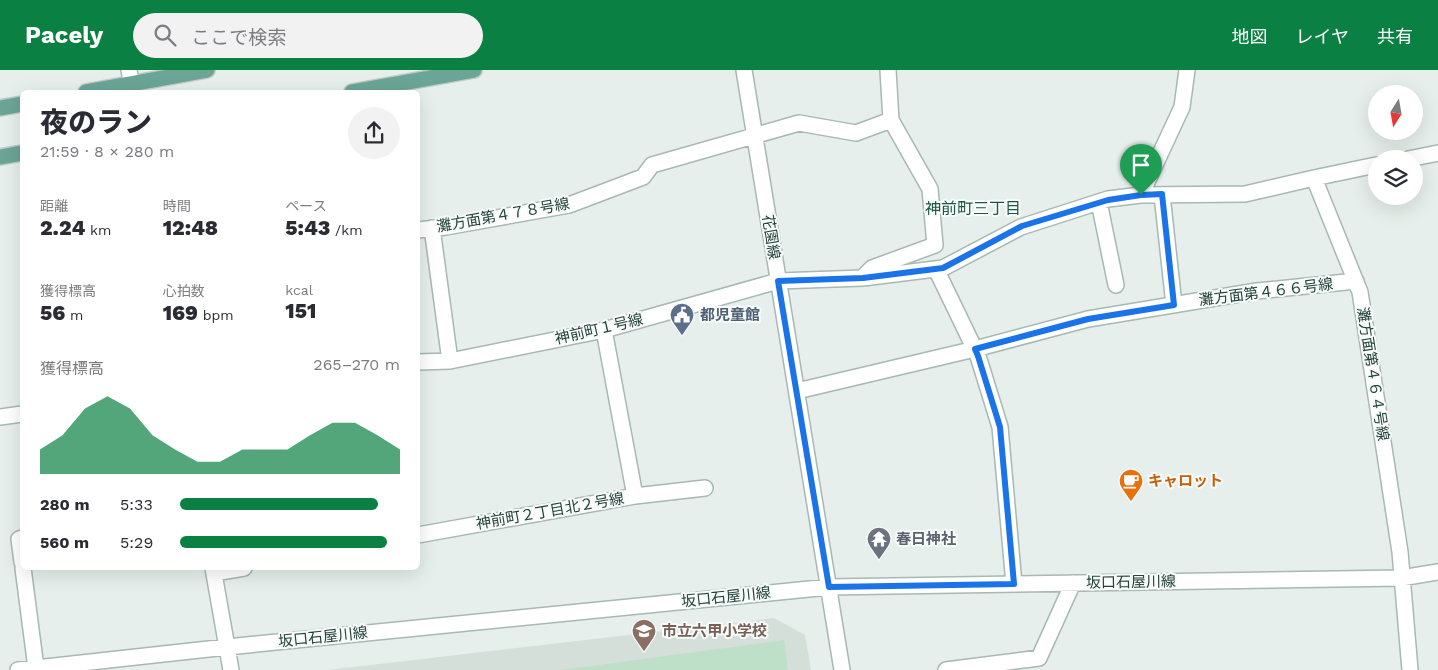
<!DOCTYPE html>
<html lang="ja">
<head>
<meta charset="utf-8">
<style>
  :root { --surface:#fff; --page:#f2f2f3; --text:#2b2b33; --muted:#7c7c81; --accent:#0b8043 }
  body { margin:0; font-family:"Work Sans","Noto Sans JP",sans-serif; background:var(--page); color:var(--text); height:100vh; display:flex; flex-direction:column; font-size:19px; white-space:nowrap }
  * { box-sizing:border-box; margin:0 }
  p { font-size:16px; color:var(--muted) }
  .icon { flex:none; width:28px; height:28px; fill:none; stroke:currentColor; stroke-width:2; stroke-linecap:round; stroke-linejoin:round }
  .map { position:relative; flex:1; overflow:hidden }
  .side { position:absolute; left:20px; top:20px; width:400px; height:480px; display:flex; flex-direction:column; background:var(--surface); border-radius:8px; box-shadow:0 5px 20px #0002 }
  .side>* { flex:none }
  .needle { width:32px; rotate:191deg }
  .buttons { position:absolute; left:1368px; top:15px; display:grid; gap:10px }
  .buttons a { display:grid; place-items:center; width:55px; height:55px; border-radius:50%; background:var(--surface); box-shadow:0 5px 20px #0002; font-size:25px }
  .pin { position:absolute; display:grid; place-items:center; width:42px; height:42px; color:#fff; margin:-51px -21px; border-radius:50% 50% 50% 0; rotate:-45deg; box-shadow:0 0 5px #0007 }
  .pin .icon { rotate:45deg }
  .round { display:grid; place-items:center; flex:none; width:52px; height:52px; border-radius:26px; background:var(--page) }
  .headline { display:flex; align-items:center; justify-content:space-between; height:85px; padding:0 20px }
  h1 { font-size:28px; font-weight:800; line-height:38px }
  .figures { display:grid; grid-template-columns:repeat(3,1fr); gap:8px; height:85px; padding:5px 20px }
  .figures div { display:grid; align-content:center }
  .figures b { font-size:21px; font-weight:800 }
  .figures small { font-size:14px; font-weight:400 }
  .figures p { font-size:14px }
  .chart { height:140px; padding:10px 20px }
  .chart p { display:flex; justify-content:space-between }
  .chart svg { width:100%; height:90px; margin-top:5px; fill:var(--accent); opacity:.7 }
  ul { padding:0 20px; list-style:none; font-size:16px }
  li { display:grid; grid-template-columns:80px 60px 1fr; align-items:center; height:38px }
  li i { height:12px; border-radius:6px; background:var(--accent) }
  header { display:flex; align-items:center; gap:30px; box-sizing:border-box; height:70px; padding:0 25px; background:var(--accent); color:#fff }
  header strong { font-size:24px }
  nav { display:flex; gap:28px; margin-inline-start:auto; font-size:18px }
  .search { width:350px; height:45px; background:var(--page); display:flex; align-items:center; gap:12px; box-sizing:border-box; padding:0 18px; border-radius:28px; color:var(--muted); font-size:19px }
  .map>svg:first-child { display:block }
  .built { fill:#d4dfda }
  .green { fill:#bfe0c8 }
  .lines { fill:none; stroke-linecap:round; stroke-linejoin:round }
  .minor-casing { stroke:#a8b8b2; stroke-width:18 }
  .major-casing { stroke:#c2cac8; stroke-width:18 }
  .minor { stroke:#fff; stroke-width:15 }
  .major { stroke:#6aa596; stroke-width:15 }
  .route-casing { stroke:#fff; stroke-width:10 }
  .route { stroke:#1a73e8; stroke-width:6 }
  .labels { text-anchor:middle; stroke-width:4; stroke-linejoin:round; paint-order:stroke }
  .street-label { font-size:15px; fill:#24423a; stroke:#f7fbf9 }
  .service-label { font-size:15px; font-weight:bold; fill:#4e5e75; stroke:#f7fbf9; text-anchor:start }
  .food-label { font-size:15px; font-weight:bold; fill:#c56008; stroke:#f7fbf9; text-anchor:start }
  .worship-label { font-size:15px; font-weight:bold; fill:#5b616d; stroke:#f7fbf9; text-anchor:start }
  .education-label { font-size:15px; font-weight:bold; fill:#785e54; stroke:#f7fbf9; text-anchor:start }
  .neighbourhood-label { font-size:16px; fill:#1f5548; stroke:#f7fbf9 }
</style>
</head>
<body>
<header>
<strong>Pacely</strong>
<div class="search"><svg class="icon" aria-label="search" viewBox="0 0 24 24"><circle cx="10" cy="10" r="6"/><path d="M15 15l6 6"/></svg>ここで検索</div>
<nav><a>地図</a><a>レイヤ</a><a>共有</a></nav>
</header>
<div class="map">
<svg width="1438" height="600" viewBox="0 0 1438 600">
  <rect width="100%" height="100%" fill="#e6efeb"/>
  <path class="built" d="M774,548L805,565L811,600H328Z"/>
  <path class="green" d="M784,570L788,600H561Z"/>
  <g class="lines">
    <defs>
      <path id="minor" d="M129,0L133,22
        M744,0L842,600
        M1408,89L1438,83
        M1314,108L1360,222L1400,482L1410,600
        M1141,125L1182,37L1187,0
        M1162,125L1174,235
        M1099,132L1116,215
        M432,158L450,291
        M418,160L446,157L569,135L643,107L652,95L799,53L856,63L891,50
        M936,199L978,286L1000,357L1014,514
        M863,207L872,198L935,175L930,119L891,50L888,0
        M418,292L450,291L604,260L778,211L863,208L943,198L1021,157L1108,129L1141,125L1245,124L1314,108L1376,95
        M797,321L975,279L1088,249L1257,221L1356,211
        M0,347L22,344
        M635,426L705,418
        M418,465L635,426L604,260
        M22,468L19,469L22,492
        M23,498L36,598
        M213,498L231,600
        M214,503L244,498
        M18,600L227,577L829,517L1401,508L1438,502
        M946,600L1039,588L1073,513"/>
      <path id="major" d="M86,22L207,0
        M352,22L474,0
        M0,38L22,34
        M0,87L22,83"/>
    </defs>
    <use href="#minor" class="minor-casing"/>
    <use href="#major" class="major-casing"/>
    <use href="#minor" class="minor"/>
    <use href="#major" class="major"/>
  </g>
  <g class="lines">
    <defs>
      <path id="route" d="M1162,124L1174,235L1088,249L975,279L978,286L1000,357L1014,514L829,517L778,211L863,208L943,198L1022,156L1108,130L1141,125Z"/>
    </defs>
    <use href="#route" class="route-casing"/>
    <use href="#route" class="route"/>
  </g>
  <defs>
    <symbol id="civic-pin" viewBox="-11 -11 22 30"><path d="M0 17L-7.5 6A9.5 9.5 0 1 1 7.5 6Z" fill="#5c6f8a" stroke="#f7fbf9"/><path d="M-.6-6.5H3V-4.5H.6V-3L4-1V1h2V6H-6V1h2V-1L-.6-3ZM-1.2 2.5V6h2.4V2.5Z" fill="#fff"/></symbol>
    <symbol id="cafe-pin" viewBox="-11 -11 22 30"><path d="M0 17L-7.5 6A9.5 9.5 0 1 1 7.5 6Z" fill="#e8710a" stroke="#f7fbf9"/><path d="M-5.5-4.5H6V0H3Q3 3.5 0 3.5H-2.5Q-5.5 3.5-5.5 0ZM3-3.2v2h1.7v-2ZM-6 4.5H4V6H-6Z" fill="#fff"/></symbol>
    <symbol id="temple-pin" viewBox="-11 -11 22 30"><path d="M0 17L-7.5 6A9.5 9.5 0 1 1 7.5 6Z" fill="#6b7280" stroke="#f7fbf9"/><path d="M0-6L5-2H3V0L6.5 2.5H4V6H1.5V3h-3V6H-4V2.5H-6.5L-3 0V-2H-5Z" fill="#fff"/></symbol>
    <symbol id="school-pin" viewBox="-11 -11 22 30"><path d="M0 17L-7.5 6A9.5 9.5 0 1 1 7.5 6Z" fill="#8d6e63" stroke="#f7fbf9"/><path d="M0-5L7-2L0 1L-7-2ZM-4 1L0 2.5L4 1V4Q0 6-4 4Z" fill="#fff"/></symbol>
  </defs>
  <g fill-rule="evenodd">
    <use href="#civic-pin" x="668" y="231" width="28" height="38"/>
    <use href="#cafe-pin" x="1117" y="397" width="28" height="38"/>
    <use href="#temple-pin" x="865" y="455" width="28" height="38"/>
    <use href="#school-pin" x="630" y="547" width="28" height="38"/>
  </g>
  <g class="labels">
    <g class="street-label">
      <text transform="translate(503 145) rotate(-10)" y="5">灘方面第４７８号線</text>
      <text transform="translate(771 167) rotate(81)" y="5">花園線</text>
      <text transform="translate(1266 222) rotate(-7)" y="5">灘方面第４６６号線</text>
      <text transform="translate(599 259) rotate(-13)" y="5">神前町１号線</text>
      <text transform="translate(1373 304) rotate(81)" y="5">灘方面第４６４号線</text>
      <text transform="translate(550 441) rotate(-10)" y="5">神前町２丁目北２号線</text>
      <text transform="translate(1131 512) rotate(-1)" y="5">坂口石屋川線</text>
      <text transform="translate(726 527) rotate(-6)" y="5">坂口石屋川線</text>
      <text transform="translate(323 567) rotate(-6)" y="5">坂口石屋川線</text>
    </g>
    <g class="service-label">
      <text x="700" y="250">都児童館</text>
    </g>
    <g class="food-label">
      <text x="1148" y="416">キャロット</text>
    </g>
    <g class="worship-label">
      <text x="896" y="474">春日神社</text>
    </g>
    <g class="education-label">
      <text x="662" y="566">市立六甲小学校</text>
    </g>
    <g class="neighbourhood-label">
      <text x="973" y="144">神前町三丁目</text>
    </g>
  </g>
</svg>
<div class="buttons">
<a><svg class="needle" viewBox="-14 -14 28 28"><path d="M0-13l5 13h-10z" fill="#e53935"/><path d="M0 13l5-13h-10z" fill="#7c7c81"/></svg></a>
<a><svg class="icon" aria-label="layers" viewBox="0 0 24 24"><path d="M12 4l9 5-9 5-9-5zM3 14l9 5 9-5"/></svg></a>
</div>
<div class="pin" style="left:1141px;top:125px;background:#1e9e55"><svg class="icon" aria-label="arrive" viewBox="0 0 24 24"><path d="M6 21V4h12l-3 4 3 4H6"/></svg></div>
<section class="side">
<div class="headline"><div><h1>夜のラン</h1><p>21:59 · 8 × 280 m</p></div><a class="round"><svg class="icon" aria-label="share" viewBox="0 0 24 24"><path d="M12 15V3M7 8l5-5 5 5M5 13v7h14v-7"/></svg></a></div>
<div class="figures">
<div><p>距離</p><b>2.24<small> km</small></b></div>
<div><p>時間</p><b>12:48</b></div>
<div><p>ペース</p><b>5:43<small> /km</small></b></div>
</div>
<div class="figures">
<div><p>獲得標高</p><b>56<small> m</small></b></div>
<div><p>心拍数</p><b>169<small> bpm</small></b></div>
<div><p>kcal</p><b>151</b></div>
</div>
<div class="chart"><p><span>獲得標高</span>265–270 m</p>
<svg viewBox="0 0 160 44" preserveAspectRatio="none"><path d="M0 44V32L10 25L20 12L30 6L40 12L50 25L60 32L70 38L80 38L90 32L100 32L110 32L120 25L130 19L140 19L150 25L160 32V44z"/></svg>
</div>
<ul>
<li><b>280 m</b>5:33<i style="width:90%"></i></li>
<li><b>560 m</b>5:29<i style="width:94%"></i></li>
</ul>
</section>
</div>
</body>
</html>
